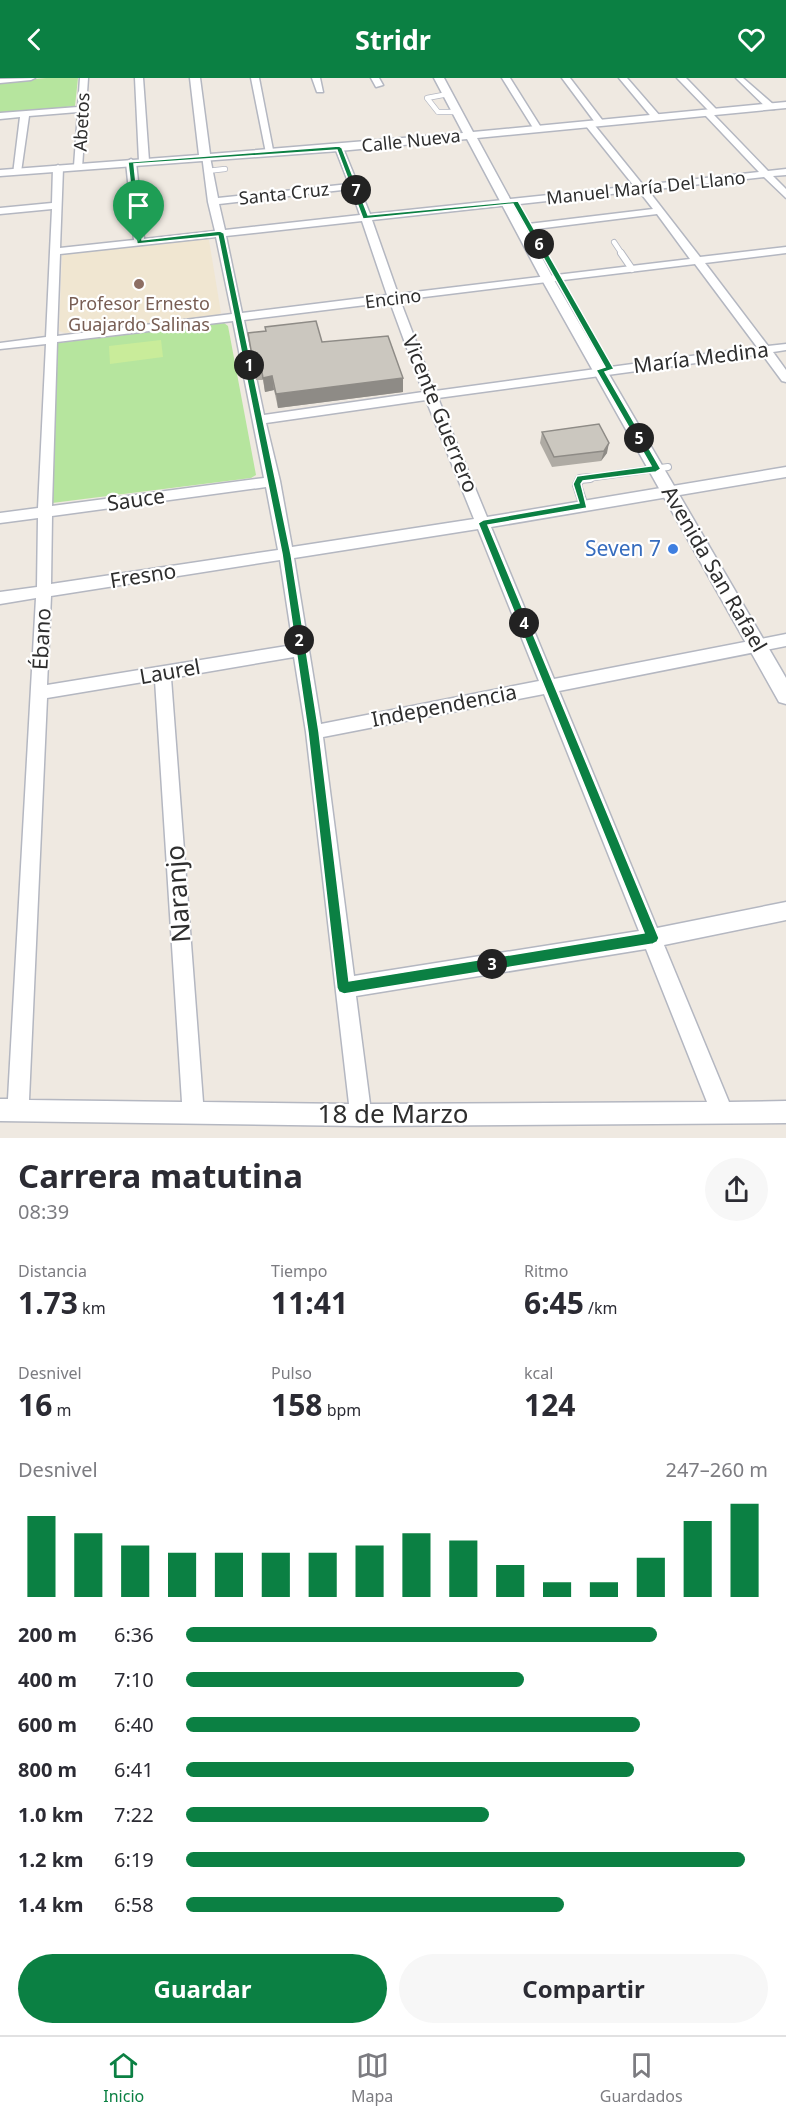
<!DOCTYPE html>
<html lang="es">
<head>
<meta charset="utf-8">
<style>
  :root { --surface:#fff; --page:#f7f7f7; --text:#2b2b33; --muted:#7c7c81; --line:#e1e1e2; --accent:#0b8043 }
  body { margin:0; font-family:"Noto Sans",sans-serif; background:var(--page); color:var(--text); height:100vh; display:flex; flex-direction:column; font-size:22px; white-space:nowrap }
  * { box-sizing:border-box; margin:0 }
  p { font-size:20px; color:var(--muted) }
  .icon { flex:none; width:33px; height:33px; fill:none; stroke:currentColor; stroke-width:2; stroke-linecap:round; stroke-linejoin:round }
  .map { position:relative; height:1060px; overflow:hidden }
  .side { display:flex; flex-direction:column; background:var(--surface); flex:1 }
  .side>* { flex:none }
  .pin { position:absolute; display:grid; place-items:center; width:51px; height:51px; color:#fff; margin:-62px -26px; border-radius:50% 50% 50% 0; rotate:-45deg; box-shadow:0 0 6px #0007 }
  .pin .icon { rotate:45deg }
  .km { position:absolute; width:30px; height:30px; margin:-15px; border-radius:50%; background:#222; color:#fff; font-size:16px; line-height:30px; text-align:center }
  .round { display:grid; place-items:center; flex:none; width:63px; height:63px; border-radius:32px; background:var(--page) }
  .overview { display:flex; align-items:center; justify-content:space-between; height:102px; padding:0 18px }
  h1 { font-size:33px; font-weight:700; line-height:45px }
  .metrics { display:grid; grid-template-columns:repeat(3,1fr); gap:9px; height:102px; padding:6px 18px }
  .metrics div { display:grid; align-content:center }
  .metrics b { font-size:30px; font-weight:700 }
  .metrics small { font-size:16px; font-weight:400 }
  .metrics p { font-size:16px }
  .chart { height:168px; padding:12px 18px }
  .chart p { display:flex; justify-content:space-between }
  .chart svg { width:100%; height:108px; margin-top:6px; stroke:var(--accent); stroke-width:6 }
  .action { display:flex; gap:12px; margin-top:auto; padding:12px 18px }
  .action a { flex:1; height:69px; border-radius:36px; background:var(--accent); color:#fff; font-size:24px; font-weight:700; line-height:69px; text-align:center }
  .action a+a { background:var(--page); color:var(--text) }
  ul { padding:0 18px; list-style:none; font-size:20px }
  li { display:grid; grid-template-columns:96px 72px 1fr; align-items:center; height:45px }
  li i { height:15px; border-radius:8px; background:var(--accent) }
  header { display:flex; justify-content:space-between; align-items:center; height:78px; padding:0 18px; background:var(--accent); color:#fff; font-size:27px; font-weight:700 }
  .menu { display:flex; justify-content:space-around; align-items:center; height:84px; border-top:2px solid var(--line); background:var(--surface); font-size:16px; color:var(--muted) }
  .menu a { display:grid; justify-items:center; gap:3px }
  .menu .selected { color:var(--accent) }
  .map>svg:first-child { display:block }
  .education { fill:#f0e6d1 }
  .green { fill:#b6e59e }
  .pitch { fill:#c9ec9a }
  .lines { fill:none; stroke-linecap:round; stroke-linejoin:round }
  .service-far2-casing { stroke:#b4b7c1; stroke-width:6 }
  .service-far1-casing { stroke:#b4b7c1; stroke-width:8 }
  .service-casing { stroke:#b4b7c1; stroke-width:10 }
  .minor-casing { stroke:#b4b7c1; stroke-width:3 }
  .tertiary-casing { stroke:#b4b7c1; stroke-width:3 }
  .service-far2 { stroke:#fff; stroke-width:4.5 }
  .service-far1 { stroke:#fff; stroke-width:6 }
  .service { stroke:#fff; stroke-width:8 }
  .minor { fill:#fff; fill-rule:evenodd }
  .tertiary { fill:#fff; fill-rule:evenodd }
  .wall { fill:#afaba4 }
  .shaded-wall { fill:#8e8b86 }
  .building { fill:#cbc7bf; stroke:#8e8b86; stroke-width:1.5 }
  .route { fill:#0b8043; stroke:#fff; stroke-width:1.5; fill-rule:evenodd }
  .education-dot { fill:#8d6e63; stroke:#fff; stroke-width:2 }
  .shop-dot { fill:#3f7fe0; stroke:#fff; stroke-width:2 }
  .labels { text-anchor:middle; stroke-width:4.5; stroke-linejoin:round; paint-order:stroke }
  .far-street-label { font-size:18px; fill:#2e2e2e; stroke:#fff }
  .far-education-label { font-size:18px; fill:#785e54; stroke:#fff }
  .street-label { font-size:21px; fill:#2e2e2e; stroke:#fff }
  .shop-label { font-size:21px; fill:#366cbe; stroke:#fff; text-anchor:end }
  .near-street-label { font-size:26px; fill:#2e2e2e; stroke:#fff }
</style>
</head>
<body>
<header><svg class="icon" aria-label="back" viewBox="0 0 24 24"><path d="M15 5l-7 7 7 7"/></svg>Stridr<svg class="icon" aria-label="heart" viewBox="0 0 24 24"><path d="M12 20l-8-8c-3-5 5-10 8-4 3-6 11-1 8 4z"/></svg></header>
<div class="map">
<svg width="786" height="1060" viewBox="0 0 786 1060">
  <rect width="100%" height="100%" fill="#efe9e1"/>
  <path class="education" d="M205,161L209,162L221,235L219,237L65,255L59,253L62,177L64,176Z"/>
  <path class="green" d="M46,0H78L75,28L0,36V4Z
    M224,245L228,248L256,397L251,400L52,425L55,268L58,265Z"/>
  <path class="pitch" d="M161,262L163,279L110,286L109,268Z"/>
  <g class="lines">
    <defs>
      <path id="service-far2" d="M448,16L427,20L438,34H459
        M207,93L225,91
        M614,164L622,176"/>
      <path id="service-far1" d="M621,175L632,191
        M580,401L668,389"/>
      <path id="service" d="M584,428L577,407L580,401L590,400"/>
      <path id="minor" d="M35,0L31,2L0,5V1Z
        M80,0H88L82,90L74,88L78,34L29,38L21,94L13,96L20,39L0,41V35L78,29Z
        M135,0H143L149,83L144,86L139,83Z
        M251,0H259L274,77L266,75Z
        M312,0H320L323,14H317Z
        M371,0H379L383,7L376,9Z
        M502,0H510L542,51L541,53H535Z
        M562,0H570L603,43V47H597Z
        M619,0H627L660,38V42H654Z
        M677,0H686L717,32L718,34L714,37L768,93L786,91V97L773,98L786,111V120L764,99L648,112L700,179L786,169V175L705,185L768,268L786,266V272L773,274L786,292V304L782,303L762,276L438,320L487,439L786,389V399L491,449L554,601L786,556V568L559,613L657,850L786,824V842L664,867L729,1024L786,1023V1045L361,1048L0,1043V1021H8L36,520L0,526V514L37,509L38,440L0,445V435L38,430L46,266L0,271V265L46,259L52,131L0,136V130L52,125L53,90L58,87L63,90L60,170L134,162L126,84L131,81L136,84L144,161L215,153L208,124L202,77L210,79L218,120L349,106L335,70L339,67L343,70L370,136L634,108L586,48V44H592L643,107L759,94L705,37L704,35L708,32ZM351,111L360,137L225,152L219,126ZM639,113L653,131L520,147L515,150L520,153L657,136L690,181L398,216L372,142ZM362,143L387,217L242,235L226,158ZM216,159L232,236L57,258L60,176ZM695,186L757,269L435,313L400,222ZM390,224L423,314L264,337L244,242ZM233,243L264,400L52,428L57,264ZM426,322L474,441L292,469L280,403L266,345ZM266,409L278,472L51,506L52,438ZM478,451L539,603L321,646L294,480ZM280,482L293,567L47,607L51,518ZM294,579L306,654L349,1026L203,1024L171,600ZM155,602L182,1024L29,1022L47,620ZM544,616L639,853L354,898L323,659ZM646,871L707,1024L370,1026L356,918Z
        M736,0H743L774,27V31H768Z"/>
      <path id="tertiary" d="M190,0H200L210,76L463,55L434,0H444L473,54L786,24V30L477,60L554,202L786,600V626L779,624L542,202L467,61L339,73L0,98V92L199,77Z"/>
    </defs>
    <use href="#service-far2" class="service-far2-casing"/>
    <use href="#service-far1" class="service-far1-casing"/>
    <use href="#service" class="service-casing"/>
    <use href="#minor" class="minor-casing"/>
    <use href="#tertiary" class="tertiary-casing"/>
    <use href="#service-far2" class="service-far2"/>
    <use href="#service-far1" class="service-far1"/>
    <use href="#service" class="service"/>
    <use href="#minor" class="minor"/>
    <use href="#tertiary" class="tertiary"/>
  </g>
  <path class="wall" d="M248,255L322,264L403,300V314L278,330L274,312L265,314L263,302H256Z
    M599,346L607,375L601,383L552,389L540,365L542,354Z"/>
  <path class="shaded-wall" d="M272,298L274,312L265,314L263,300Z
    M403,300V314L278,330L276,316Z
    M609,365L607,375L601,383L604,373Z"/>
  <path class="building" d="M316,243L322,264L388,258L403,300L276,316L272,298L263,300L261,288L254,289L248,255L266,253L265,249Z
    M599,346L609,365L604,373L554,379L542,354Z"/>
  <path class="route" d="M339,68L342,70L368,137L518,123L614,291L605,294L661,391L656,394L583,403L581,406L587,430L488,447L659,860L657,864L653,866L344,916L339,914L337,910L308,654L282,476L218,158L137,166L128,84ZM337,72L363,141L513,126L605,289L596,292L651,388L577,398L573,406L579,425L483,442L478,445L644,855L349,903L319,654L291,476L224,155L220,153L142,162L134,86Z"/>
  <circle class="education-dot" cx="139" cy="206" r="6"/>
  <circle class="shop-dot" cx="673" cy="471" r="6"/>
  <g class="labels">
    <g class="far-street-label">
      <text transform="translate(82 44) rotate(-87)" y="6">Abetos</text>
      <text transform="translate(411 63) rotate(-6)" y="6">Calle Nueva</text>
      <text transform="translate(646 110) rotate(-6)" y="6">Manuel María Del Llano</text>
      <text transform="translate(284 116) rotate(-6)" y="6">Santa Cruz</text>
      <text transform="translate(393 221) rotate(-7)" y="6">Encino</text>
    </g>
    <g class="far-education-label">
      <text x="139" y="232">Profesor Ernesto<tspan x="139" dy="21">Guajardo Salinas</tspan></text>
    </g>
    <g class="street-label">
      <text transform="translate(701 280) rotate(-7)" y="7">María Medina</text>
      <text transform="translate(440 336) rotate(68)" y="7">Vicente Guerrero</text>
      <text transform="translate(136 422) rotate(-8)" y="7">Sauce</text>
      <text transform="translate(714 491) rotate(60)" y="7">Avenida San Rafael</text>
      <text transform="translate(143 498) rotate(-9)" y="7">Fresno</text>
      <text transform="translate(42 561) rotate(-87)" y="7">Ébano</text>
      <text transform="translate(170 594) rotate(-10)" y="7">Laurel</text>
      <text transform="translate(444 628) rotate(-11)" y="7">Independencia</text>
    </g>
    <g class="shop-label">
      <text x="661" y="478">Seven 7</text>
    </g>
    <g class="near-street-label">
      <text transform="translate(178 816) rotate(-94)" y="9">Naranjo</text>
      <text x="393" y="1045">18 de Marzo</text>
    </g>
  </g>
</svg>
<div class="pin" style="left:139px;top:164px;background:#1e9e55"><svg class="icon" aria-label="arrive" viewBox="0 0 24 24"><path d="M6 21V4h12l-3 4 3 4H6"/></svg></div>
<b class="km" style="left:249px;top:287px">1</b>
<b class="km" style="left:299px;top:562px">2</b>
<b class="km" style="left:492px;top:886px">3</b>
<b class="km" style="left:524px;top:545px">4</b>
<b class="km" style="left:639px;top:360px">5</b>
<b class="km" style="left:539px;top:166px">6</b>
<b class="km" style="left:356px;top:112px">7</b>
</div>
<section class="side">
<div class="overview"><div><h1>Carrera matutina</h1><p>08:39</p></div><a class="round"><svg class="icon" aria-label="share" viewBox="0 0 24 24"><path d="M12 15V3M7 8l5-5 5 5M5 13v7h14v-7"/></svg></a></div>
<div class="metrics">
<div><p>Distancia</p><b>1.73<small> km</small></b></div>
<div><p>Tiempo</p><b>11:41</b></div>
<div><p>Ritmo</p><b>6:45<small> /km</small></b></div>
</div>
<div class="metrics">
<div><p>Desnivel</p><b>16<small> m</small></b></div>
<div><p>Pulso</p><b>158<small> bpm</small></b></div>
<div><p>kcal</p><b>124</b></div>
</div>
<div class="chart"><p><span>Desnivel</span>247–260 m</p>
<svg viewBox="0 0 160 44" preserveAspectRatio="none"><path d="M5 44V11M15 44V18M25 44V23M35 44V26M45 44V26M55 44V26M65 44V26M75 44V23M85 44V18M95 44V21M105 44V31M115 44V38M125 44V38M135 44V28M145 44V13M155 44V6"/></svg>
</div>
<ul>
<li><b>200 m</b>6:36<i style="width:81%"></i></li>
<li><b>400 m</b>7:10<i style="width:58%"></i></li>
<li><b>600 m</b>6:40<i style="width:78%"></i></li>
<li><b>800 m</b>6:41<i style="width:77%"></i></li>
<li><b>1.0 km</b>7:22<i style="width:52%"></i></li>
<li><b>1.2 km</b>6:19<i style="width:96%"></i></li>
<li><b>1.4 km</b>6:58<i style="width:65%"></i></li>
</ul>
<div class="action"><a>Guardar</a><a>Compartir</a></div>
</section>
<nav class="menu">
<a class="selected"><svg class="icon" aria-label="home" viewBox="0 0 24 24"><path d="M3 11l9-7 9 7M6 9v11h12V9"/></svg>Inicio</a>
<a><svg class="icon" aria-label="map" viewBox="0 0 24 24"><path d="M3 6l6-2 6 2 6-2v14l-6 2-6-2-6 2zM9 4v14M15 6v14"/></svg>Mapa</a>
<a><svg class="icon" aria-label="saved" viewBox="0 0 24 24"><path d="M7 4h10v16l-5-4-5 4z"/></svg>Guardados</a>
</nav>
</body>
</html>
